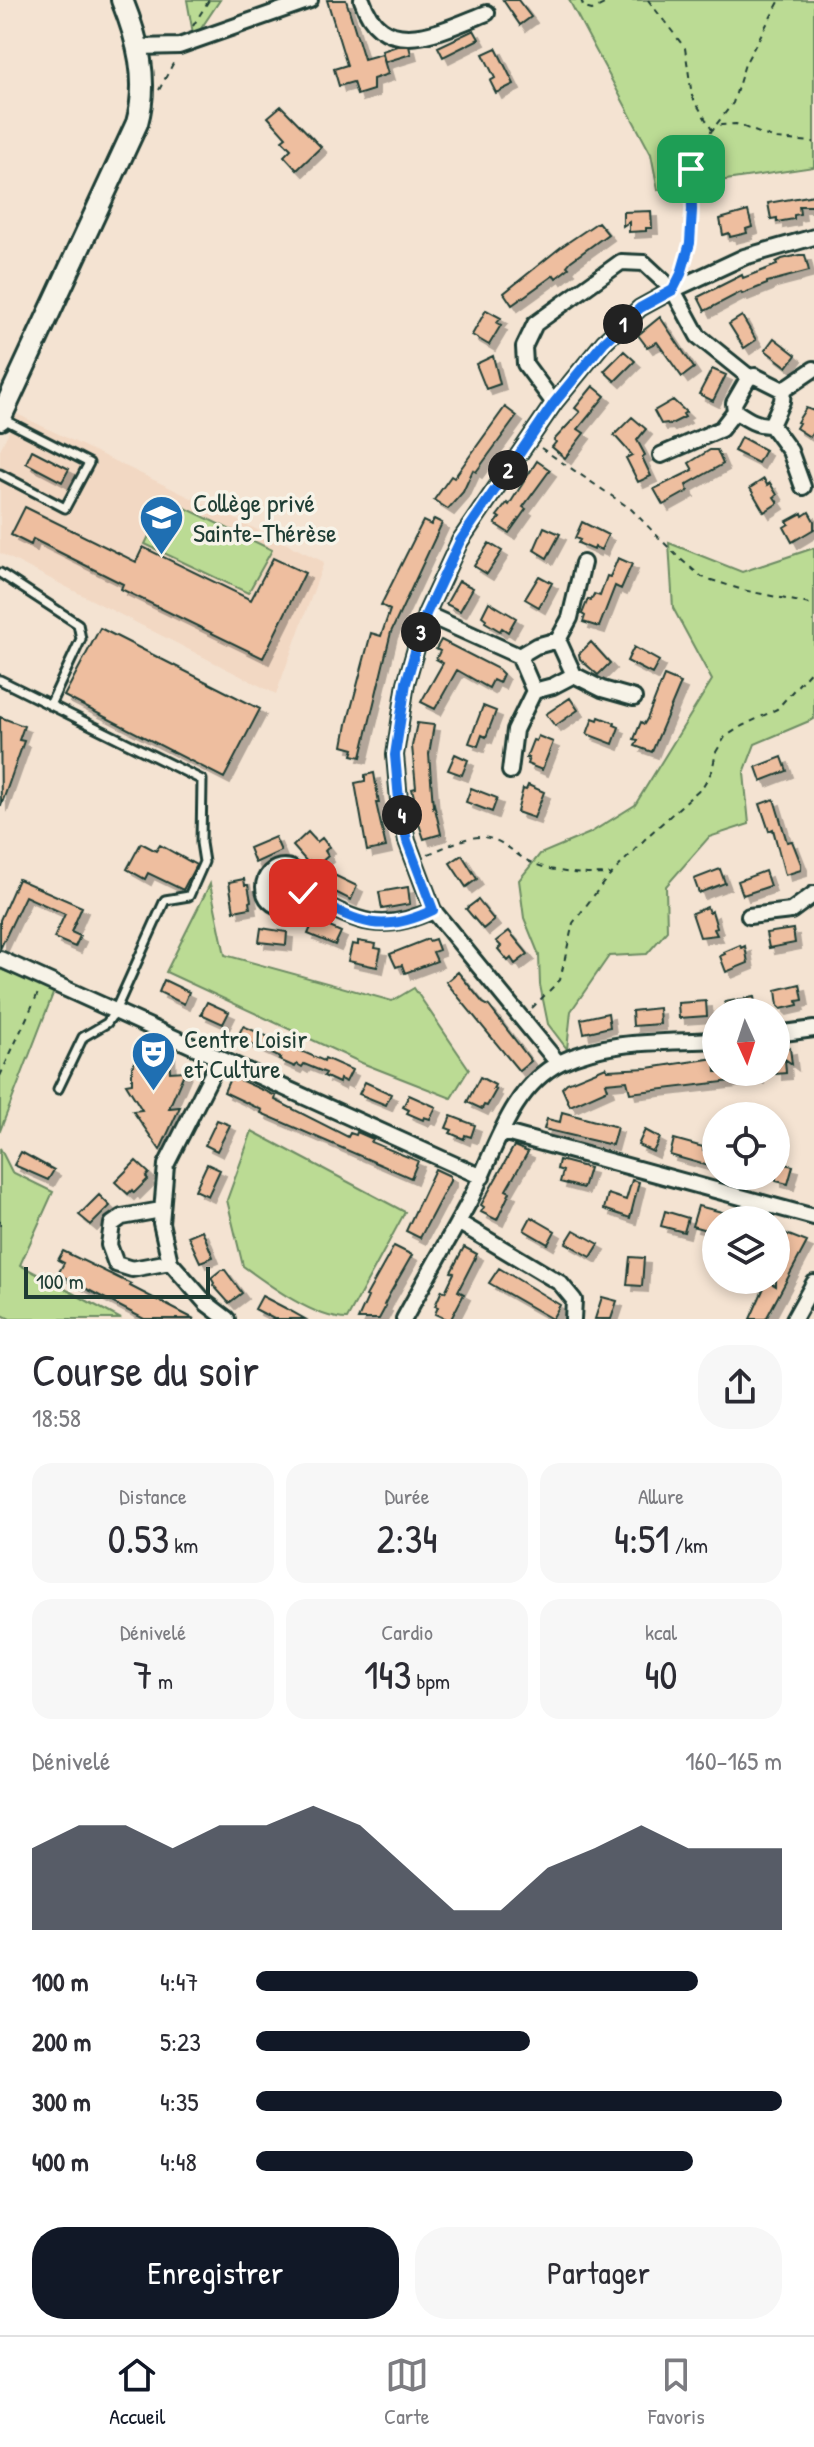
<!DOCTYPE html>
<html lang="fr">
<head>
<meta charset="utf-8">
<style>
  :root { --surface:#fff; --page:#f7f7f7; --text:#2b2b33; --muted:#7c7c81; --line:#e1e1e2; --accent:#111827 }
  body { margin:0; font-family:"Patrick Hand",sans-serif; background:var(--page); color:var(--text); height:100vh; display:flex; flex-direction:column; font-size:30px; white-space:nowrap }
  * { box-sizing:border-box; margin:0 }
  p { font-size:26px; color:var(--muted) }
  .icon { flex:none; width:44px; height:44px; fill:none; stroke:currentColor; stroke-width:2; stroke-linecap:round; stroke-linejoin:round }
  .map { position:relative; height:1319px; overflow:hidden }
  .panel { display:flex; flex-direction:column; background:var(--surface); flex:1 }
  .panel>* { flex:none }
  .needle { width:52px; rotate:177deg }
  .tools { position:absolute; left:702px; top:998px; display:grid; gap:16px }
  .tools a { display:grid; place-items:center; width:88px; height:88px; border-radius:50%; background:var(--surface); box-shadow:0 4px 12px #0003; font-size:40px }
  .scale { position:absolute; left:24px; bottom:20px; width:186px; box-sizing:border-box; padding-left:8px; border:4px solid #1f3d34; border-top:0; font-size:22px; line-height:28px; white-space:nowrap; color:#1f3d34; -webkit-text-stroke:6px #f7f3e8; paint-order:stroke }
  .pin { position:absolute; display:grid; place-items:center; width:68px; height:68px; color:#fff; margin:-34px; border-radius:16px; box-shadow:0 4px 12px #0006 }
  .km { position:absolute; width:40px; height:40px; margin:-20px; border-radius:50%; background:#222; color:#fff; font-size:22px; line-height:40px; text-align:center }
  .round { display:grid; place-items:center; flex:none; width:84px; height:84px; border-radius:32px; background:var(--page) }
  .head { display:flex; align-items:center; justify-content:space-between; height:136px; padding:0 32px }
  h1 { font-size:44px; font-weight:600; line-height:60px }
  .figures { display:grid; grid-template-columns:repeat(3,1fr); gap:12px; height:136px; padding:8px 32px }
  .figures div { display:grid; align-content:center; border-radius:20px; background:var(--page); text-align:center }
  .figures b { font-size:40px; font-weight:600 }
  .figures small { font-size:22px; font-weight:400 }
  .figures p { font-size:22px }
  .chart { height:224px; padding:16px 32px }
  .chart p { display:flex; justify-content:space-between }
  .chart svg { width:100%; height:144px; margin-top:8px; fill:var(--accent); opacity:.7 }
  .button { display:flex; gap:16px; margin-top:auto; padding:16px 32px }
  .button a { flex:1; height:92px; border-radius:32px; background:var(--accent); color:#fff; font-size:32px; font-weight:600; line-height:92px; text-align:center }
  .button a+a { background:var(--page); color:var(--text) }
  ul { padding:0 32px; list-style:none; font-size:26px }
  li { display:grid; grid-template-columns:128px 96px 1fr; align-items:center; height:60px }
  li i { height:20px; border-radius:10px; background:var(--accent) }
  .tab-bar { display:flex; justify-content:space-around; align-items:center; height:112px; border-top:2px solid var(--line); background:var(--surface); font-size:22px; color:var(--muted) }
  .tab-bar a { display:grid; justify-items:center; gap:4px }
  .tab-bar .selected { color:var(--accent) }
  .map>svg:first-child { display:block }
  .built { fill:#f2d8c3 }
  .green { fill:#bbdb94; stroke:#6d8c64; stroke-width:2 }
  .building { fill:#eebe9f; stroke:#1f3d34; stroke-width:2; filter:url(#shadow) }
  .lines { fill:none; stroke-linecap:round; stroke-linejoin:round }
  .lane-casing { stroke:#1f3d34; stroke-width:13 }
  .street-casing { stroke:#1f3d34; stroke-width:20 }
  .secondary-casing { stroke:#1f3d34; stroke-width:26 }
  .path { stroke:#1f3d34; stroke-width:2; stroke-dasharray:6 6; stroke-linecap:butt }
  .lane { stroke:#f7f3e8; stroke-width:7 }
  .street { stroke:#f7f3e8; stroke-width:14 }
  .secondary { stroke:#f7f3e8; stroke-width:20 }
  .route-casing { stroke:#fff; stroke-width:16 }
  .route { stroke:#1a73e8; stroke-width:10 }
  .labels { text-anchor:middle; stroke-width:7; stroke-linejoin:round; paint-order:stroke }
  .poi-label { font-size:26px; fill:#1f3d34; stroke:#f7f3e8; text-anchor:start }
</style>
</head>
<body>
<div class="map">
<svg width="814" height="1319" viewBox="0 0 814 1319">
  <defs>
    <filter id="shadow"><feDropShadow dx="6" dy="6" stdDeviation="0" flood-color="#0004"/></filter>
  </defs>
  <rect width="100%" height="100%" fill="#f4e3d2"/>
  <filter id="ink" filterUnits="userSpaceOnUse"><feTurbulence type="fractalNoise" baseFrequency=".0125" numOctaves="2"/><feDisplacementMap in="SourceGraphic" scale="16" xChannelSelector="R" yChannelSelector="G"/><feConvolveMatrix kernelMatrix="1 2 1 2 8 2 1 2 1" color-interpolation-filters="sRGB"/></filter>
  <g filter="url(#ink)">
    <path class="built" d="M17,414L324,562L276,694L0,553V450Z"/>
    <path class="green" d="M187,0H220L194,39Z
      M569,0H814V167L658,190L651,154Z
      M167,499L272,550L248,593L145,544Z
      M669,543L742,572L814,548V719L755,744L744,773L749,824L709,837L666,886L667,931L647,954L609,956L571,1011L567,1049L548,1024L540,985L539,955L524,918L519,880L540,854L590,833L635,805L712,680L673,608Z
      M210,884L225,955L392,1001L414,988L469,1069L451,1098L362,1063L166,972Z
      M0,969L54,991L0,1131Z
      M252,1131L405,1212L347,1319C315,1319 269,1285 243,1266L227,1200Z
      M0,1148L12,1172L53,1192L20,1265L121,1319H10L0,1314Z"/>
    <path class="building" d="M327,0H346L364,59L382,54L388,74L373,79V90L357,95L353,82L339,86L334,69L347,65Z
      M503,0H518L531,17L520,25Z
      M474,30L479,39L443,57L438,47Z
      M397,46H409L411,54L385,62L382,51Z
      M496,48L514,84L496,93L490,81L495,78L483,54Z
      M281,106L321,147L297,170L284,156L291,149L282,140L286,137L268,117Z
      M814,195V206H799L800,214L794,215V219L777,222V218L771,219L768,203Z
      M651,211L652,228H646V231L629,232V222L623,226V212Z
      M748,211L752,227L746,229L747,233L730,237L729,233L723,235L720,219Z
      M598,222L608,234L571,261L567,266L569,268L556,278L554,275L512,305L504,293L561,247Z
      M799,255H805L809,271L767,282V284L742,294L741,292L705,311L698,297L742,275L743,278L777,265L776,262L782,259Z
      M486,310L501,318L497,323L501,325L489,345L472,335Z
      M742,316L756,340L744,348L729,324Z
      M660,317L694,368L682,377L657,342L647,347L638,335Z
      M774,338L796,355L787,367L765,350Z
      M624,351L635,361L615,381L604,371Z
      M493,356L500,384L486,389L476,364Z
      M712,369L726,375L713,401L699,394Z
      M593,386L605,396L578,429L584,433L565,458L552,447L556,442L554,440L580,412L575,408Z
      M673,400L686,412L683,414L685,417L669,425L667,423L661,424L654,411Z
      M505,407L517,416L476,472L473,470L463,492L448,509L434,500L451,476L454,478Z
      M806,408L814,411V430L810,437L796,428L799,423L797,422Z
      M632,417L646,429L637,440L645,455L642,457L651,476L638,482L626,458L632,455L614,435Z
      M741,437L765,450L758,463L734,451Z
      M32,450L69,469L62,482L26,463Z
      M710,450H717L723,464L686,485L688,491L663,505L654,489L693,470L689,463Z
      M537,461L550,470L523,507L526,509L509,533L495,524L500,518L497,516L507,503L509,505Z
      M764,479L767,485L770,483L777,495L774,497L778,503L764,512L750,488Z
      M25,507L136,562L143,547L251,600L273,558L305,573L263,658L121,589L123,584L33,539L31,545L11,535Z
      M809,512L814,521V529L792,542L784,527L789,524L787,521L802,513L803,516Z
      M434,519L442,523L391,632L361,757L352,755L354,749L343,746L347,724L371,633L381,636L390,610L381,605L423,521L431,525Z
      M582,522L608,535L601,550L595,547L594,550L578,543L580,540L575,538Z
      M544,527L560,534L547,558L534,550Z
      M489,543L502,551L487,574L474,566Z
      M618,558L632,564L621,589L615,586L599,627L583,622L585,616L582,614L588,599L591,600L594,594L600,596L607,576L610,577Z
      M539,576L552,583L539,607L525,599Z
      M459,581L473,588L460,611L446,604Z
      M489,602L516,618L508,632L502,628L500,631L485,622L486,619L482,616Z
      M100,628L260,709L224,778L64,696Z
      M441,640L498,669L503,674L499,683L493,680L489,688L457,670L435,709L421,702L443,663L436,659L440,651L436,649Z
      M591,642L610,663L598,675L580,659L579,654Z
      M634,647L659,661L652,674L627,661Z
      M664,676L681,683L652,752L635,746L638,740L634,739L641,722L644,724L647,719Z
      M570,698L578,710L555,726L546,714Z
      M483,706L496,711L486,737L482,735L478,746L469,743Z
      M0,717L24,726L19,740L24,741L1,806Z
      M599,717L615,723L614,725L619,727L613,744L587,734L593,718L598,720Z
      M417,723L434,725L429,754L433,806L434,804L441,834L424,839L417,818L419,817L412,789L416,788L412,746Z
      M538,736L553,742L542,770L527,764L529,758H526L533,740L536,741Z
      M455,754L468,760L462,775L448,770Z
      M782,757L787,771L761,781L756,767Z
      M374,773L379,803H376L386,847L367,851L355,783L365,781V775Z
      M528,785L544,792L534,818L517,812L523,789L526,790Z
      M471,788L497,798L492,812L466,802Z
      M774,799L787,842L792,841L801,864V870L785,875L773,829L769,831L760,804Z
      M308,832L317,842L322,838L329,847L325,851L328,856L315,867L310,861L308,863L293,846Z
      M275,837L281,851L255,863L249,848Z
      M141,843L156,851L160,845L196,865L183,890L148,873L145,879L127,869Z
      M462,855L477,879L466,887L450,863Z
      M720,869L725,883L699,893L694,879Z
      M765,871L770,886L743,895L738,881Z
      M334,875L357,886L351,900L327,888Z
      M18,879L82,907L71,932L80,936L75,947L54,938L65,914L25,896L0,949V920Z
      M244,879L245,885H248L251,901L249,902L250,908L234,911L229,882Z
      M408,887L410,904L382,909L379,892Z
      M478,900L494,920L483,929L466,909Z
      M707,907L709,913L712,911L717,928L714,929L717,935L700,937L692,913Z
      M314,920L341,932L335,945L308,934Z
      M261,928L287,932L286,945L259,942Z
      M793,929L795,943L769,948L766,933Z
      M509,931L528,954L515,964L511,958L508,961L498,949L501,946L496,941Z
      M428,939L429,941L435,939L439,950L433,952L437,961L405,973L402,965L396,967L390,954Z
      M358,941L376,944L375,948L381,949L377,967L348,961L352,944L358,945Z
      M740,945L741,948L745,946L748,963L726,972L720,956L725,954L724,952Z
      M458,972L483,1003L489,1006L531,1061L519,1071L446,982Z
      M164,980L189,992L184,1004L159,992Z
      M800,984L803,1000L797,1001L798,1005L781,1009L778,1006L776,990Z
      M754,997L757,1012H727L725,1002Z
      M706,1001L707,1016L679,1018L678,1003Z
      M207,1002L229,1012L223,1024L201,1014Z
      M659,1008L660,1024L633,1026L632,1011Z
      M608,1013L610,1027L584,1033L581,1019Z
      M243,1026L324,1061L325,1058L352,1070L346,1082L340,1079L339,1083L324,1076L326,1073L304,1064L302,1067L297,1064L295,1067L279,1060L281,1058L237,1038Z
      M783,1043L784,1049L790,1048L792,1064L785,1059L786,1073L776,1074V1044Z
      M169,1049L170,1072L185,1071L169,1108L180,1107L160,1150L133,1111L142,1110L126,1084L132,1083V1067L140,1053Z
      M715,1058L716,1072H757L758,1078L630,1093L627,1081L606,1083L608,1089L570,1106L562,1088L567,1083L606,1067L608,1070L648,1068Z
      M231,1076L276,1096L275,1100L348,1137L350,1133L356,1135L357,1132L373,1139L371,1142L418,1161L411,1178L261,1113L262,1110L224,1092Z
      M480,1077L495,1085L493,1089L496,1090L487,1106L484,1105L482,1109L467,1102Z
      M365,1082L391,1094L386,1105L359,1094Z
      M409,1095L436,1107L430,1119L424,1117L423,1120L407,1113L409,1110L403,1107Z
      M562,1112L617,1127L612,1145L544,1129L547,1119L560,1122Z
      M451,1116L475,1125L471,1137L465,1135L464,1139L450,1133L452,1130L446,1128Z
      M217,1120L230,1125L217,1151L205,1145Z
      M645,1130L660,1138L653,1152L638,1145Z
      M674,1139L703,1147V1150L716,1154V1168L670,1155Z
      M514,1146L528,1152L506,1190L510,1192L497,1220L481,1212L484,1207L481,1205Z
      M21,1152L54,1170L48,1180L14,1165Z
      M559,1160L589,1168L583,1188L560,1182L563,1171L557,1169Z
      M136,1161L149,1173L146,1177L148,1179L134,1193L132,1190L128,1194L115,1182Z
      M776,1162L793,1166L788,1184L776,1181Z
      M207,1164L220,1170L208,1196L195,1190Z
      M435,1169L450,1176V1181L420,1238L406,1231Z
      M632,1180L639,1182L630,1218L604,1209L608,1194L626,1200Z
      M99,1195L110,1206L91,1225L79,1215Z
      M698,1206L738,1216L737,1220H716V1226L711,1225L710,1231L692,1226Z
      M665,1211L688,1218L684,1232L661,1226Z
      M531,1217L555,1231L548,1244L524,1230Z
      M202,1230L213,1257L200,1262L188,1236Z
      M574,1230L599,1244L591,1257L566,1243Z
      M776,1230L807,1242L766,1319H750L767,1281L776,1286V1263L780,1255L776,1253Z
      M394,1246L412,1255L389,1295L384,1305L386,1306L379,1319H358L368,1297L366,1296Z
      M464,1247L477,1254L458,1291L464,1294L451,1319H446L435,1314L438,1307L435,1306L442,1290L445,1292L454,1273L451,1272Z
      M63,1251L131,1284L130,1286L194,1319H144L58,1274L64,1263L58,1260Z
      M630,1257L644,1258L642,1286L627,1285Z
      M499,1268L560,1305L552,1319L489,1283Z
      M221,1270H225L242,1293L229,1303L213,1285L214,1283L211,1278Z
      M262,1296L287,1309L305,1319H274L255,1309Z
      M602,1297L617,1301L611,1319H595Z"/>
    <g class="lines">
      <defs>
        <path id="lane" d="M0,474L65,508L89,463L3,419
          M0,573L78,624L81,639L50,705
          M0,680L202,780L201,843L204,862L189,896L165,900L115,1011L107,1023L83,1037L58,1089"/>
        <path id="street" d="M362,0C383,63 443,30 487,13
          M139,47L179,46L310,0
          M783,390L814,369
          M554,403L525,364L524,347L535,324L621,262L644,263L673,290L698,336L749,377
          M771,425C757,426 747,419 735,411L734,403L749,377L755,376L783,390
          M771,425L790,451L803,487
          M771,425L782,401L783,390
          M661,455L721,429L735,411
          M426,614L519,656
          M558,640L570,618L583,563
          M574,675L553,686L534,691L519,656L536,646L558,640L574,675L602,689L634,698
          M510,771L515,730L534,691
          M264 887a20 20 0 1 1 40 0a20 20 0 1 1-40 0Z
          M303,893C355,920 377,936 433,910
          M749,916L791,911L814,894
          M0,959L482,1177
          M776,1034L814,1029
          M220,1058L166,1165L161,1223L170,1262L206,1303L227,1319
          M558,1063L433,910L407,841L399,800L395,755L406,683L426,614L460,541L554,403L604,342L640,308L673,290L744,257L814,237
          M502,1132L814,1217
          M161,1210L122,1217L112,1224L109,1245L116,1264L132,1269L170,1262
          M458,1222L560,1283L574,1300L573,1319
          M404,1319C425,1280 448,1241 469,1202C494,1155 509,1088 561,1062C609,1039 664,1043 716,1040
          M794,1319L814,1283"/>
        <path id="secondary" d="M0,419L137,123C149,80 138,40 122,0"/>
      </defs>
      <use href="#lane" class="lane-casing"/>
      <use href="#street" class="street-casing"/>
      <use href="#secondary" class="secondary-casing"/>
      <path class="path" d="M581,0L584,8L592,10L612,0
        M648,0L685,48L692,96L712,130L733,103L745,64L780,0
        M193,26L209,0
        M159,90L175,60
        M682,271L691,230V169L712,130L721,125L736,124L775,139L814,142
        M541,448L631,509L678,557L702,577L743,590L814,605
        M428,854C445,848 462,837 481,837C503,838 513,854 530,862C554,873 584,875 610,874
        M532,1008L560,980L573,923L604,882L648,836L703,786L712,771L716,752L725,737L742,726L777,709L814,667
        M0,1076L39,991
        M0,1220V1226"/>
      <use href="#lane" class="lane"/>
      <use href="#street" class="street"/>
      <use href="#secondary" class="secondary"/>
    </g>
  </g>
  <g class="lines" filter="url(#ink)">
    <defs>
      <path id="route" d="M303,893C355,920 377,937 433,910L407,841L399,800L395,755L406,683L426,614L460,541L554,403L604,342L640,308L673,290L681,274L690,243L692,210L691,169"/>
    </defs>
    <use href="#route" class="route-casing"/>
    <use href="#route" class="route"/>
  </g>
  <defs>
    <symbol id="school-pin" viewBox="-11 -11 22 30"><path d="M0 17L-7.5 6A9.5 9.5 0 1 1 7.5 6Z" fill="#1f6fb2" stroke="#f7f3e8"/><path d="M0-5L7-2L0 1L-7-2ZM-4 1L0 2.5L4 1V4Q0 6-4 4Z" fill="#fff"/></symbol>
    <symbol id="theatre-pin" viewBox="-11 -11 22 30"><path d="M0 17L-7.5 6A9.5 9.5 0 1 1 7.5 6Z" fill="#1f6fb2" stroke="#f7f3e8"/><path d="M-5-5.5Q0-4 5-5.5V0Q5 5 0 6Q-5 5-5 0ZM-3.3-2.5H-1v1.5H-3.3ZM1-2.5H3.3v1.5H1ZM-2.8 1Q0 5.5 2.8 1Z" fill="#fff"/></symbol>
  </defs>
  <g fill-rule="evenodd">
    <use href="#school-pin" x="136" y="492" width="51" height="69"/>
    <use href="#theatre-pin" x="128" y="1028" width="51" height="69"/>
  </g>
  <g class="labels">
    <g class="poi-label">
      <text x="193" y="512">Collège privé<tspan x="193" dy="30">Sainte-Thérèse</tspan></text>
      <text x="184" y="1048">Centre Loisir<tspan x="184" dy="30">et Culture</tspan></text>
    </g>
  </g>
</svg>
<div class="tools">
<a><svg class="needle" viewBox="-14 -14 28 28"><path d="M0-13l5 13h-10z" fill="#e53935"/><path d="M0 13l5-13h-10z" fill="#7c7c81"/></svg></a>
<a><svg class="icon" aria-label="locate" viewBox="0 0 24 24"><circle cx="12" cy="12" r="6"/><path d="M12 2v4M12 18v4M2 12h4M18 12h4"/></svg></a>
<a><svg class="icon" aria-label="layers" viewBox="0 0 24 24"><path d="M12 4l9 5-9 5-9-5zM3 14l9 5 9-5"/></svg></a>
</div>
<div class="scale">100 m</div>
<div class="pin" style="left:691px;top:169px;background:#1e9e55"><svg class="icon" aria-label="arrive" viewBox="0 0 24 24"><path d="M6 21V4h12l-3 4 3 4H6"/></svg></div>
<div class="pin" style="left:303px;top:893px;background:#d93025"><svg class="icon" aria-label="check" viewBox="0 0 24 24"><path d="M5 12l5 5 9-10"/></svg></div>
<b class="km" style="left:623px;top:324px">1</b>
<b class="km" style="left:508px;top:470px">2</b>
<b class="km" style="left:421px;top:632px">3</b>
<b class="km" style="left:402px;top:815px">4</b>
</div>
<section class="panel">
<div class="head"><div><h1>Course du soir</h1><p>18:58</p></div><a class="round"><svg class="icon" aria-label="share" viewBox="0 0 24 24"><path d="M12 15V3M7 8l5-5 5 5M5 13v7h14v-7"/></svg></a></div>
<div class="figures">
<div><p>Distance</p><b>0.53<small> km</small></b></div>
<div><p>Durée</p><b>2:34</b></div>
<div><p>Allure</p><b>4:51<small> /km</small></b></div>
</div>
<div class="figures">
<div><p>Dénivelé</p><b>7<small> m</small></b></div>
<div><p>Cardio</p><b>143<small> bpm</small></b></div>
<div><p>kcal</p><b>40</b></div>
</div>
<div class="chart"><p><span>Dénivelé</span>160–165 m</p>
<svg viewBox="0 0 160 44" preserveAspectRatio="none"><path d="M0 44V19L10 12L20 12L30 19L40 12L50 12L60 6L70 12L80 25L90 38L100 38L110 25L120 19L130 12L140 19L150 19L160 19V44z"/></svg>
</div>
<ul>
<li><b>100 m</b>4:47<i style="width:84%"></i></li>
<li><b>200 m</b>5:23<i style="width:52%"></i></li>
<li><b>300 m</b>4:35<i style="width:100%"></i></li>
<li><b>400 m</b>4:48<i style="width:83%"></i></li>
</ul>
<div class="button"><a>Enregistrer</a><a>Partager</a></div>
</section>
<nav class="tab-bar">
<a class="selected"><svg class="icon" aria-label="home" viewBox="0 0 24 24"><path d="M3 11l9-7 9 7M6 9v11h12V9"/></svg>Accueil</a>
<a><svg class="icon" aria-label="map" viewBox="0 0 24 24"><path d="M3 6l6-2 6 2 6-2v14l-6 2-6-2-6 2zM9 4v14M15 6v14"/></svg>Carte</a>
<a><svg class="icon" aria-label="saved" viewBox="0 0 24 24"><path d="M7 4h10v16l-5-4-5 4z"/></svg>Favoris</a>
</nav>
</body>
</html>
